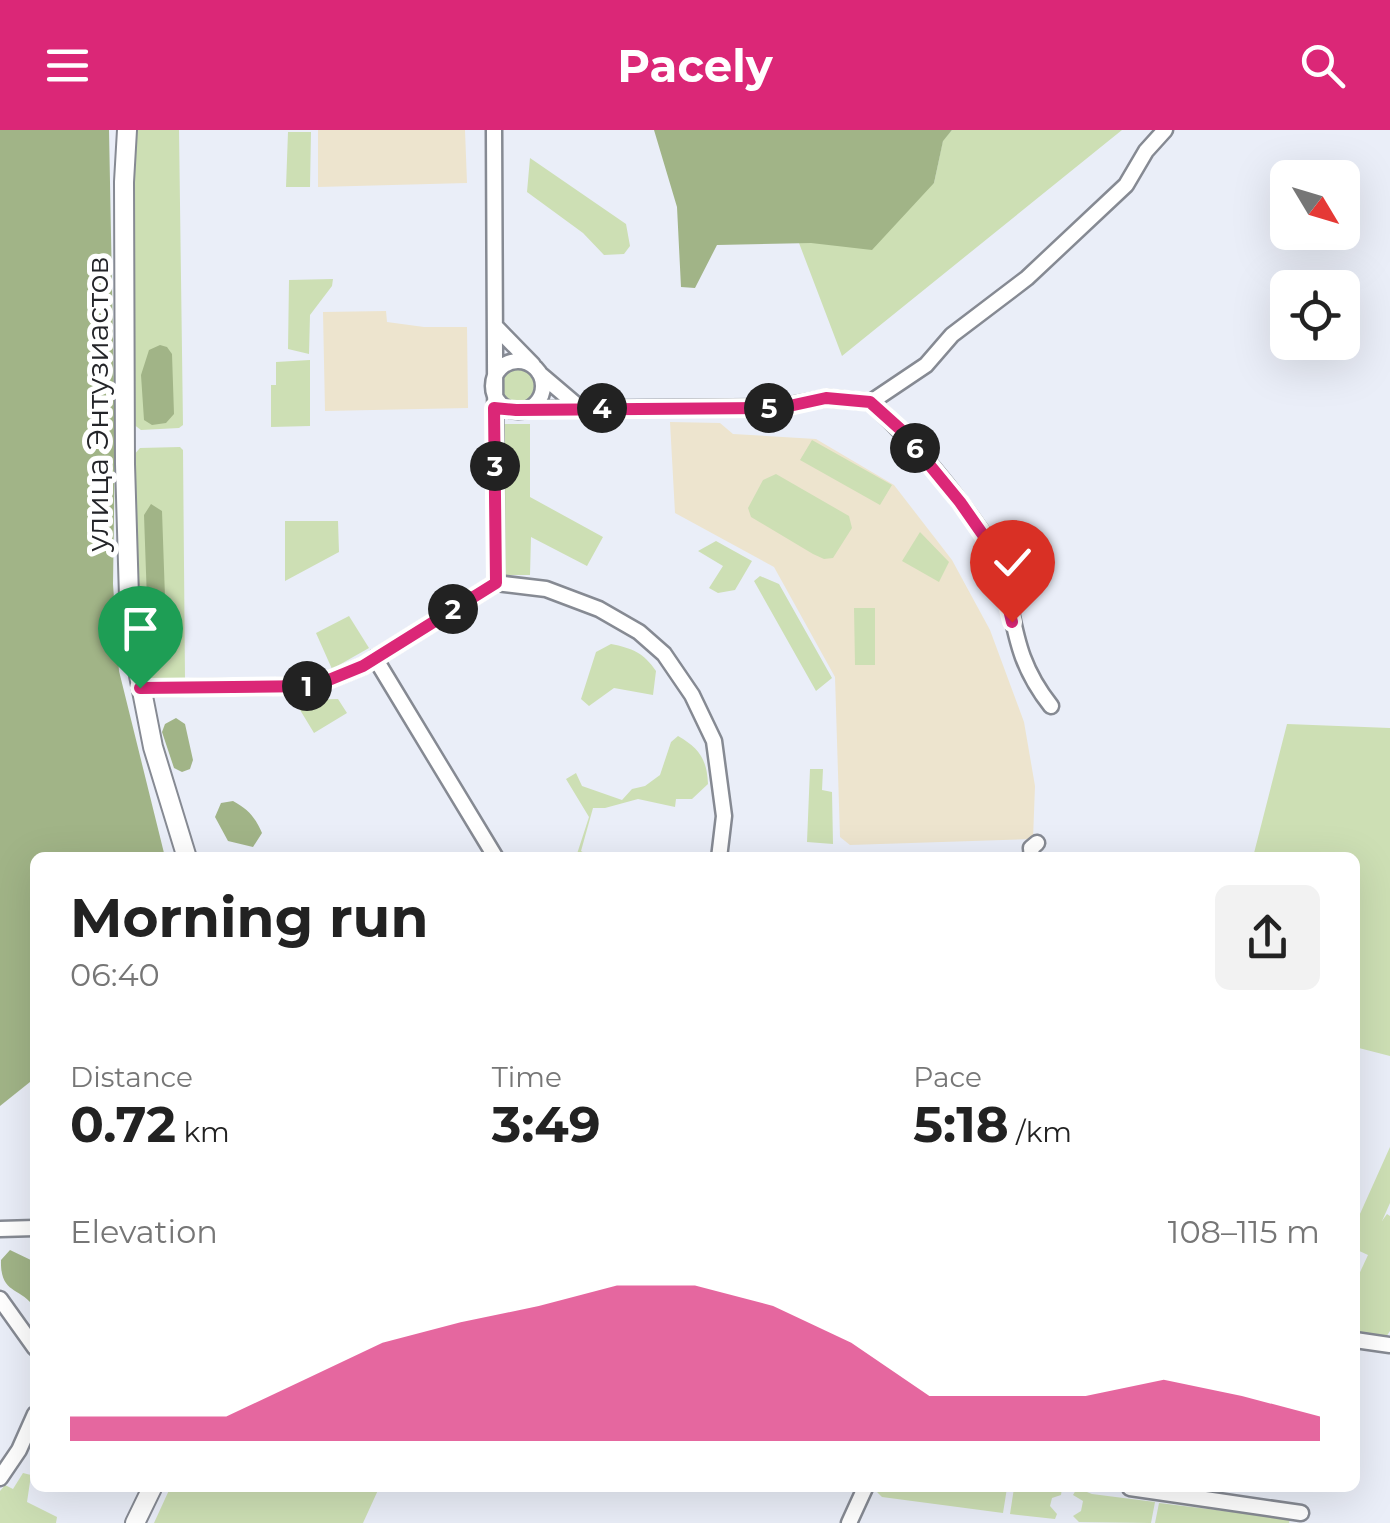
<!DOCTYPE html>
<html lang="en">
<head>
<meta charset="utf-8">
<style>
  :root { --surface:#fff; --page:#f2f2f2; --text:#222; --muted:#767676; --accent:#db2777 }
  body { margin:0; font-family:Montserrat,sans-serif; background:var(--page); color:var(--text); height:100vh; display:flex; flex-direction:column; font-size:38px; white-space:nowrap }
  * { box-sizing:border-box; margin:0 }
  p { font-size:32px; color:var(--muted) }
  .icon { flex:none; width:55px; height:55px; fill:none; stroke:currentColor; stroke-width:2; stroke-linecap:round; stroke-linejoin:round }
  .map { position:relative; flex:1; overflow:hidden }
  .panel { position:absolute; left:30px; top:722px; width:1330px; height:640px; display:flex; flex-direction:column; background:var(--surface); border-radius:15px; box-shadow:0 10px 40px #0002 }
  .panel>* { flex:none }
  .needle { width:65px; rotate:128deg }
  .controls { position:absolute; left:1270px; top:30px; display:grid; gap:20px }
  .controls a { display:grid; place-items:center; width:90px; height:90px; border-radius:15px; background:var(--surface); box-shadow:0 10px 40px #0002; font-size:50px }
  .pin { position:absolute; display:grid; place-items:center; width:85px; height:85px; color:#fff; margin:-102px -42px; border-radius:50% 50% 50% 0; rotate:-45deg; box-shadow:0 0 10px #0007 }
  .pin .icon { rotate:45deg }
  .km { position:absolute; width:50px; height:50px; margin:-25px; border-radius:50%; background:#222; color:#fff; font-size:28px; line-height:50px; text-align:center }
  .round { display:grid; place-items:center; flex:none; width:105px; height:105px; border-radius:15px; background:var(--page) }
  .summary { display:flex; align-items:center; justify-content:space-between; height:170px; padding:0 40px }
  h1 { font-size:55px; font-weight:700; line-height:75px }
  .stats { display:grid; grid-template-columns:repeat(3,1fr); gap:15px; height:170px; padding:10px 40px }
  .stats div { display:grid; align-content:center }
  .stats b { font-size:50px; font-weight:700 }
  .stats small { font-size:28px; font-weight:400 }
  .stats p { font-size:28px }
  .chart { height:280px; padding:20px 40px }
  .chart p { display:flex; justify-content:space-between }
  .chart svg { width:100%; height:180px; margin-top:10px; fill:var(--accent); opacity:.7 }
  header { display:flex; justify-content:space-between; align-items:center; height:130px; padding:0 40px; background:var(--accent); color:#fff; font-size:45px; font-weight:700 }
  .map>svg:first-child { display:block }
  .education { fill:#ede4ce }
  .green { fill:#cddfb4 }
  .forest { fill:#a1b487 }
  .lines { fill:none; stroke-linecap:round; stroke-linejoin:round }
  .minor-casing { stroke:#868a93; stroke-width:19 }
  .major-casing { stroke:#868a93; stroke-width:22 }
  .minor { stroke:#fff; stroke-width:14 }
  .major { stroke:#fff; stroke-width:18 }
  .route-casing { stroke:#fff; stroke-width:20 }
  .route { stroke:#db2777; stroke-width:12 }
  .labels { text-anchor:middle; stroke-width:10; stroke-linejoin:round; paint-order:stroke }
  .street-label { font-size:30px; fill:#242529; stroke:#fff }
</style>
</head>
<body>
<header><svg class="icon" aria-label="menu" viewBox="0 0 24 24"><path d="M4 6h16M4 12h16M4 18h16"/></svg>Pacely<svg class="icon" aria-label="search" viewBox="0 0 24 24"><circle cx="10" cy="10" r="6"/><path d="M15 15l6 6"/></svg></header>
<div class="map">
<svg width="1390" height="1393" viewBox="0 0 1390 1393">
  <rect width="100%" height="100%" fill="#eaeef8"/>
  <path class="education" d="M318,0H465L467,53L318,57Z
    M386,181L387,192L424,197H467L468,278L325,281L323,182Z
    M670,292L720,293L733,304L816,309L894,355L952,430L990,500L1024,592L1035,656L1033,709L850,715L840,707L835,547L774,437L675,383Z"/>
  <path class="green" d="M135,0H179L183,295L179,298L141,300L133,294L131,109Z
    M952,0H1122L842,226L799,113H811L934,53L943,10Z
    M288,2H311L310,57H286Z
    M530,28L626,94L630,116L624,124L604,125L583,103L527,62Z
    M333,149L332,156L310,185L309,224L288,219L289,150Z
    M310,230V296L271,297V255H276V232Z
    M500 256a19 19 0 1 1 38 0a19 19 0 1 1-38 0Z
    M499,294H530V367L603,407L587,436L531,407L530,445H499Z
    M812,310L892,355L880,375L800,330Z
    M180,317L183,320L185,548L155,551L142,539L135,435L133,326L140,318Z
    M776,344L849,386L852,398L833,428L824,429L813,424L751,387L748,378L763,350Z
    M285,391H338L339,422L285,451Z
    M920,402L949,432L939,452L902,431Z
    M716,411L752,431L735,460L718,463L709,458L723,436L698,421Z
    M760,446L779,454L832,548L816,561L754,451Z
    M854,478H875V535H855Z
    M349,486L369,518L332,539L316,503Z
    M611,514C632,518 644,523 656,541L653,565L614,558L589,576L581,569L596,522Z
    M338,569L347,583L314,603L294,570Z
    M1287,594L1390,598V926L1355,917V728L1253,727Z
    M678,606C699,618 707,629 708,654L692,669H676L675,677L638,669L605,678H593L581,721L591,727H576L589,687L566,649L576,643L582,656L622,670L632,659L645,656L660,645L671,612Z
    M810,639H823L822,660L832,662L833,714L807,712Z
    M1390,1017V1073L1382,1091L1387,1084L1390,1086V1201L1386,1207L1355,1202V1153L1368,1125L1355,1119V1095Z
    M23,1343L31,1345L27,1372L57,1387L56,1393H0V1361L5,1355L13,1359Z
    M170,1358H379L363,1393H154Z
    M879,1358H1007L1003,1383L882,1367L877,1362Z
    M1014,1358H1062L1061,1365L1052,1368L1050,1376L1057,1384L1055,1389L1010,1384Z
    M1077,1358L1092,1364L1155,1372L1151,1393L1079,1392L1073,1386L1081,1381L1083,1371L1073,1365Z
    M1159,1373L1290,1389L1289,1393H1155Z"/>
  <path class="forest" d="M0,0H109L115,313L113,454L119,541L165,727L35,728V948L0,976Z
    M654,0H952L943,11L934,53L872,120L811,113L717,115L695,158L681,157L677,77Z
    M160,215L167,217L172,224L174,284L166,293L152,295L144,290L141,245L149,220Z
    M151,374L162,381L167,525L158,541L149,528L144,385Z
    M176,588L185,594L193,630L190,639L182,642L174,638L162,602L165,594Z
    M233,671C248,679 255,687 262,703L253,717L228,711L215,687L221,673Z
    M10,1120L35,1132V1178C20,1156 0,1165 1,1130Z"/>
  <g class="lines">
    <defs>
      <path id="minor" d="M494,0L496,453
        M495,196L533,235
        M493 256a25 25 0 1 1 50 0a25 25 0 1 1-50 0Z
        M539,243L579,277
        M871,272C910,309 945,350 976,394C983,404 992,415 997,426C1017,485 1009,523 1051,576
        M527,279L780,277L827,268L871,272L926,235L952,205L1027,148L1126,55L1146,21L1165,0
        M375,528L496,728
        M140,558L314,556L363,536L496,453L546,459L599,479L639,502L664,524L692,565L714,611L724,686L719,728
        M1032,728L1031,718L1037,713
        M0,1099L35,1098
        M0,1169L35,1218
        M1355,1210L1390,1215
        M0,1348L19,1320L35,1284
        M1130,1358L1301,1383
        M849,1393L865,1358"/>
      <path id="major" d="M127,0L124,52L125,334L130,500L153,617L187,728
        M135,1393L152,1358"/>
    </defs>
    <use href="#minor" class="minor-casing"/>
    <use href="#major" class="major-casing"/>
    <use href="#minor" class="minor"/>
    <use href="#major" class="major"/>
  </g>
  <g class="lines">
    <defs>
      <path id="route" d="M140,558L314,556L363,536L496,453L494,278L516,280L780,278L826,268L870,272L900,299L960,372L995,422L1012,492"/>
    </defs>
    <use href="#route" class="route-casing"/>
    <use href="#route" class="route"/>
  </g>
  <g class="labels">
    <g class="street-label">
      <text transform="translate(98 274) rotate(-90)" y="10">улица Энтузиастов</text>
    </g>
  </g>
</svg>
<div class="controls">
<a><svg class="needle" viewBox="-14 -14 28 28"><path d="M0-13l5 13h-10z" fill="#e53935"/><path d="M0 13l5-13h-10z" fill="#767676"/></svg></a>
<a><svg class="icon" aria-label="locate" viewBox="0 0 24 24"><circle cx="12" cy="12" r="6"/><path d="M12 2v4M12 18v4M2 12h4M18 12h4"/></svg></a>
</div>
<div class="pin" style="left:140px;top:558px;background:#1e9e55"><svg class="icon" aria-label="arrive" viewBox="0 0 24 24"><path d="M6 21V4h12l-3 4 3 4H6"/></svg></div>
<div class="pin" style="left:1012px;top:492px;background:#d93025"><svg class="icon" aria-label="check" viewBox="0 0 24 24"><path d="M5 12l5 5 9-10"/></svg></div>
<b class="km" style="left:307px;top:556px">1</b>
<b class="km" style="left:453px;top:479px">2</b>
<b class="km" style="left:495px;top:336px">3</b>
<b class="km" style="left:602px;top:278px">4</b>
<b class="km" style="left:769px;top:278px">5</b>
<b class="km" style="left:915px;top:318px">6</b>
<section class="panel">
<div class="summary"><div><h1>Morning run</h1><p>06:40</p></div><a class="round"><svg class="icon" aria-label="share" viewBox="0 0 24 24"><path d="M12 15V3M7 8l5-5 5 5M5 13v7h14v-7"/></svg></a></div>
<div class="stats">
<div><p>Distance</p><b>0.72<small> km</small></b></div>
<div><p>Time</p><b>3:49</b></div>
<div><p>Pace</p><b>5:18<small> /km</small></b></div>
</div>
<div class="chart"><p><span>Elevation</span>108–115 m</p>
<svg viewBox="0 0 160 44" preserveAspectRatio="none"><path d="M0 44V38L10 38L20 38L30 29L40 20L50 15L60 11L70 6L80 6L90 11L100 20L110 33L120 33L130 33L140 29L150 33L160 38V44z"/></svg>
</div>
</section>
</div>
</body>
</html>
